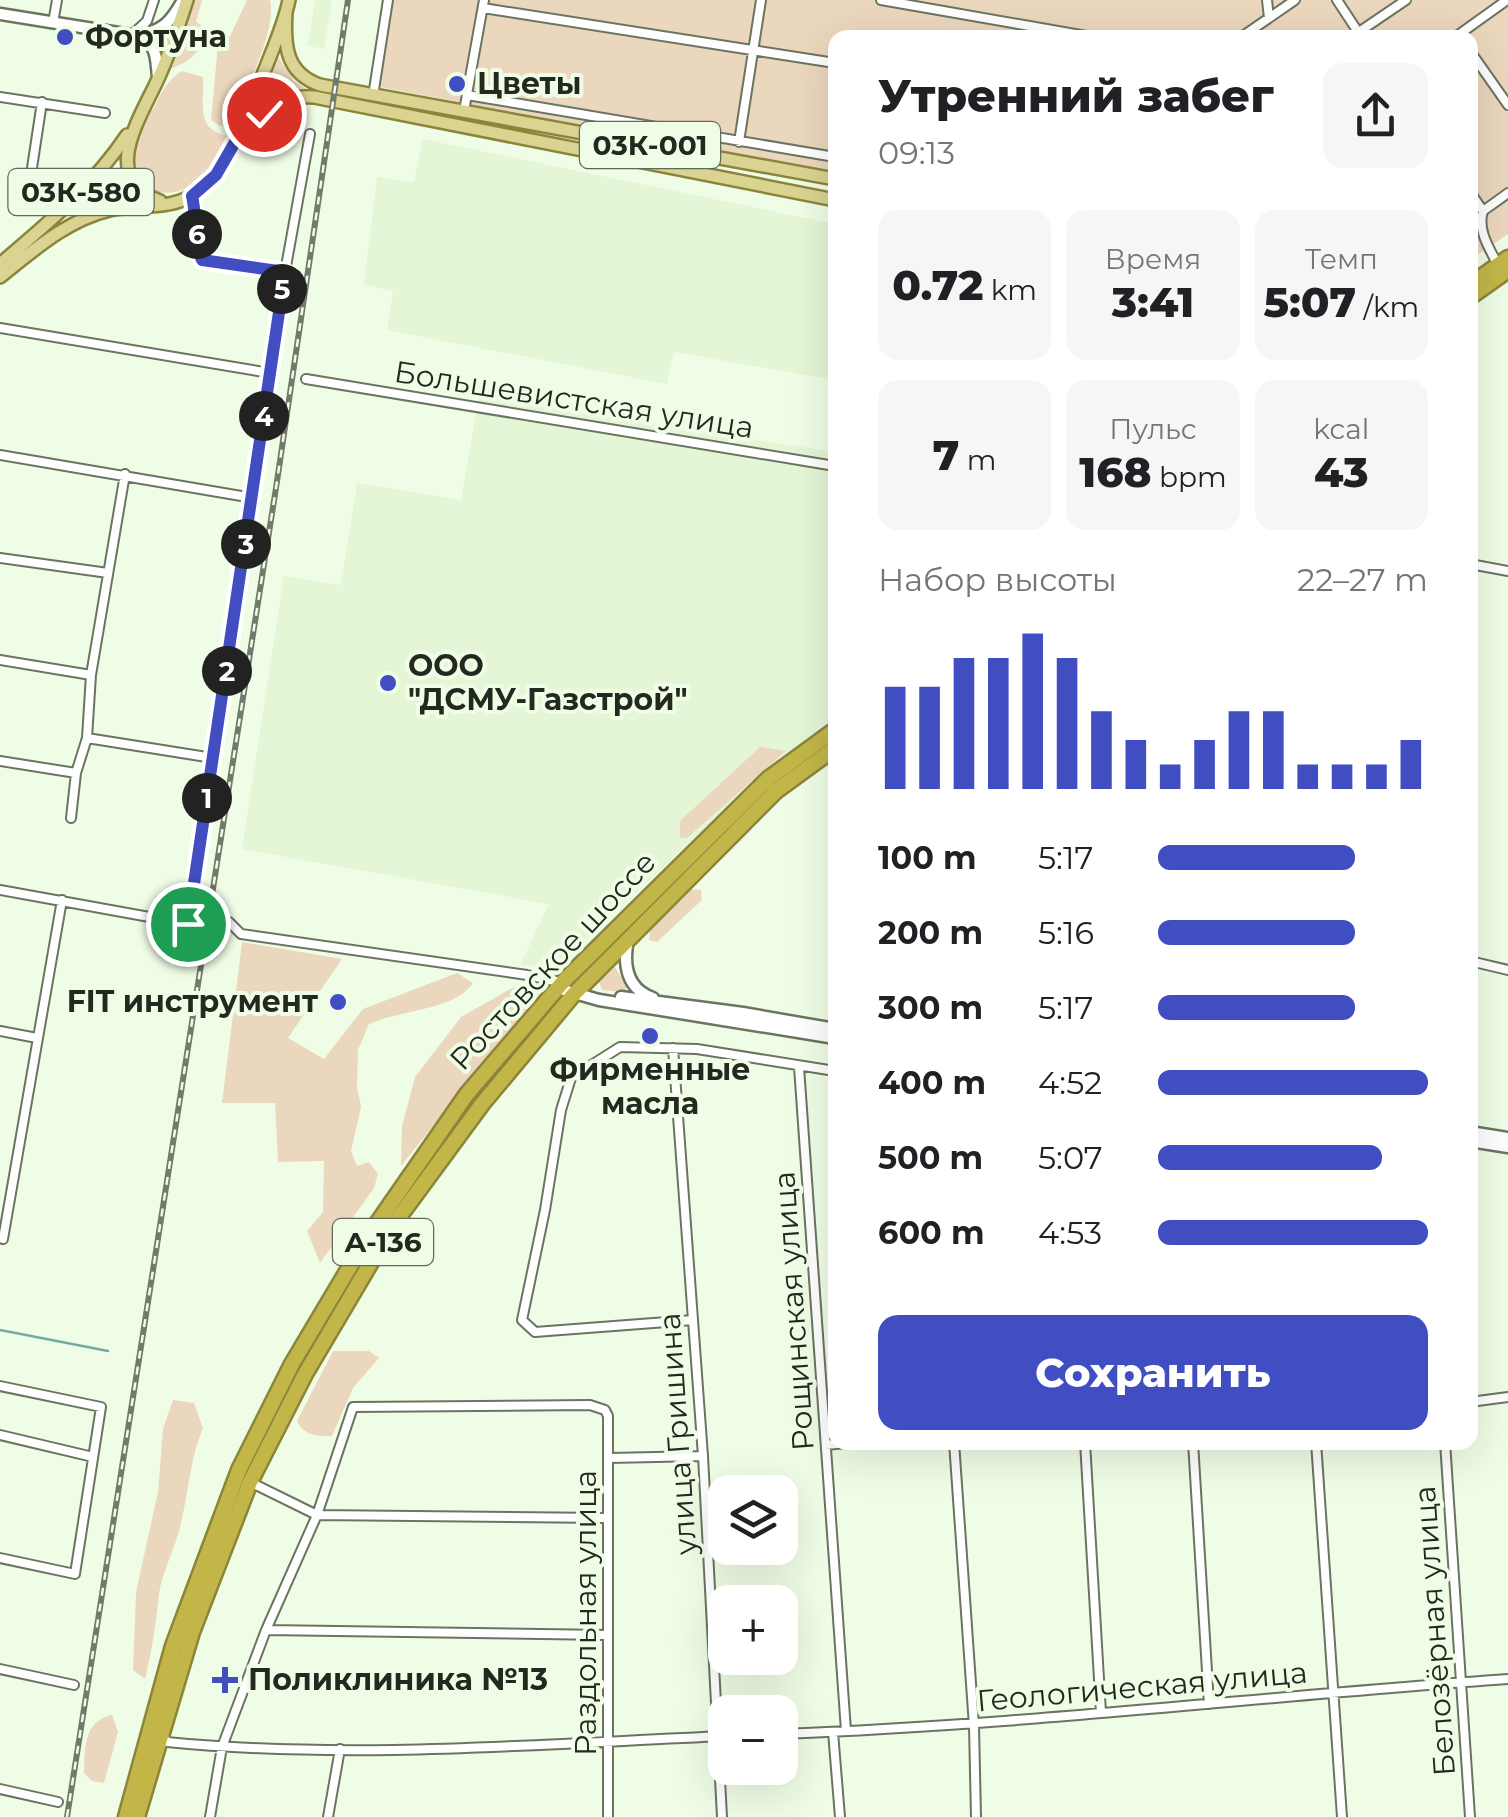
<!DOCTYPE html>
<html lang="ru">
<head>
<meta charset="utf-8">
<style>
  :root { --surface:#fff; --page:#f6f6f6; --text:#202124; --muted:#757577; --accent:#414ec2 }
  body { margin:0; font-family:Montserrat,sans-serif; background:var(--page); color:var(--text); height:100vh; display:flex; flex-direction:column; font-size:38px; white-space:nowrap }
  * { box-sizing:border-box; margin:0 }
  p { font-size:32px; color:var(--muted) }
  .icon { flex:none; width:55px; height:55px; fill:none; stroke:currentColor; stroke-width:2; stroke-linecap:round; stroke-linejoin:round }
  .map { position:relative; flex:1; overflow:hidden }
  .side { position:absolute; left:828px; top:30px; width:650px; height:1420px; display:flex; flex-direction:column; background:var(--surface); border-radius:20px; box-shadow:0 10px 40px #0002 }
  .side>* { flex:none }
  .tools { position:absolute; left:708px; top:1475px; display:grid; gap:20px }
  .tools a { display:grid; place-items:center; width:90px; height:90px; border-radius:20px; background:var(--surface); box-shadow:0 10px 40px #0002; font-size:50px }
  .pin { position:absolute; display:grid; place-items:center; width:85px; height:85px; color:#fff; margin:-42px; border:5px solid #fff; border-radius:50%; box-shadow:0 2px 10px #0007 }
  .km { position:absolute; width:50px; height:50px; margin:-25px; border-radius:50%; background:#222; color:#fff; font-size:28px; line-height:50px; text-align:center }
  .round { display:grid; place-items:center; flex:none; width:105px; height:105px; border-radius:20px; background:var(--page) }
  .summary { display:flex; align-items:center; justify-content:space-between; height:170px; padding:0 50px }
  h1 { font-size:45px; font-weight:800; line-height:75px }
  .figures { display:grid; grid-template-columns:repeat(3,1fr); gap:15px; height:170px; padding:10px 50px }
  .figures div { display:grid; align-content:center; border-radius:20px; background:var(--page); text-align:center }
  .figures b { font-size:42px; font-weight:800 }
  .figures small { font-size:28px; font-weight:400 }
  .figures p { font-size:28px }
  .chart { height:280px; padding:20px 50px }
  .chart p { display:flex; justify-content:space-between }
  .chart svg { width:100%; height:180px; margin-top:10px; stroke:var(--accent); stroke-width:6 }
  .action { display:flex; gap:20px; margin-top:auto; padding:20px 50px }
  .action a { flex:1; height:115px; border-radius:20px; background:var(--accent); color:#fff; font-size:40px; font-weight:800; line-height:115px; text-align:center }
  ul { padding:0 50px; list-style:none; font-size:32px }
  li { display:grid; grid-template-columns:160px 120px 1fr; align-items:center; height:75px }
  li i { height:25px; border-radius:12px; background:var(--accent) }
  .map>svg:first-child { display:block }
  .built { fill:#e5f6d7 }
  .green { fill:#ebd7bd }
  .lines { fill:none; stroke-linecap:round; stroke-linejoin:round }
  .stream { stroke:#75a9a4; stroke-width:2.5 }
  .street-casing { stroke:#6a7561; stroke-width:12 }
  .secondary-casing { stroke:#6a7561; stroke-width:15 }
  .primary-casing { stroke:#8b853b; stroke-width:16 }
  .highway-casing { stroke:#8b853b; stroke-width:19 }
  .street { stroke:#fff; stroke-width:8 }
  .secondary { stroke:#fff; stroke-width:10 }
  .primary { stroke:#dad392; stroke-width:11 }
  .highway { stroke:#c2b649; stroke-width:14 }
  .rail-casing { stroke:#727a6b; stroke-width:6 }
  .rail { stroke:#f0fde6; stroke-width:2.5; stroke-dasharray:8; stroke-linecap:butt }
  .route-casing { stroke:#fff; stroke-width:20 }
  .route { stroke:#414ec2; stroke-width:12 }
  .poi-dot { fill:#414ec2; stroke:#f0fde6; stroke-width:4 }
  .labels { text-anchor:middle; stroke-width:8; stroke-linejoin:round; paint-order:stroke }
  .shield { fill:#f0fde6; stroke:#61695b; stroke-width:2.5 }
  .shield-label { font-size:28px; font-weight:bold; fill:#242920 }
  .poi-label { font-size:30px; font-weight:bold; fill:#242920; stroke:#f0fde6; text-anchor:start }
  .street-label { font-size:30px; fill:#242920; stroke:#f0fde6 }
</style>
</head>
<body>
<div class="map">
<svg width="1508" height="1817" viewBox="0 0 1508 1817">
  <rect width="100%" height="100%" fill="#f0fde6"/>
  <path class="built" d="M315,0H332L324,49L308,46Z
    M423,139L835,224V380L674,352L667,384L387,330L393,291L364,284L377,177L414,182Z
    M479,397L835,452V718L735,799L568,957L544,967L520,965L549,904L242,849L284,576L341,585L357,483L461,500Z"/>
  <path class="green" d="M194,0H202L196,22L208,29C204,51 186,65 166,70Z
    M247,0H270C277,30 247,85 236,114L229,124L220,126L211,120L218,44L223,37L230,36Z
    M382,0H1508V234L1470,260V38H835V180L464,111L465,103L369,85Z
    M275,58H279L294,81L308,90L281,93L262,105L259,103Z
    M182,71L203,77C205,104 194,128 227,136C219,149 213,165 203,177C187,195 147,202 137,174C129,151 143,126 154,107C162,92 167,80 182,71Z
    M115,168L128,191V196L66,217Z
    M760,747L786,751L687,838H680V821Z
    M691,889L701,890L702,900L657,942L649,940L650,930Z
    M242,942L342,959L288,1038L324,1059L363,1009L457,973L473,983C456,1010 399,1010 369,1024L358,1050L357,1087L361,1107L351,1151L357,1166L369,1162L378,1174L374,1188L320,1263L307,1231L323,1212L324,1161L278,1162L275,1103H222Z
    M615,967L627,987L624,992L602,990L599,982Z
    M533,980L541,985V991L401,1166L402,1126L415,1077L461,1017L514,987Z
    M333,1351H369L379,1358L353,1388L332,1436C318,1437 303,1435 297,1421Z
    M173,1400L194,1403L203,1428C189,1462 189,1492 180,1527C175,1549 162,1572 159,1594C156,1623 152,1651 145,1679L133,1670L136,1592L158,1492L163,1429Z
    M112,1715L118,1732L104,1783L92,1781L84,1773C85,1749 83,1721 112,1715Z"/>
  <g class="lines">
    <path class="stream" d="M0,1330L108,1351"/>
    <defs>
      <path id="street" d="M881,0L1098,38
        M1267,0L1269,18
        M1337,0L1362,38
        M483,8L835,63
        M53,23L57,0
        M132,35L147,21L154,0
        M1240,38L1295,0
        M1350,38L1406,0
        M1454,38L1507,0
        M1470,51L1508,105
        M467,95L835,157
        M373,96L388,0
        M0,97L105,113
        M464,111L484,0
        M739,142L761,0
        M30,181L42,102
        M1470,192L1483,211
        M192,196C197,216 192,241 201,260L285,272
        M1483,211C1477,230 1489,248 1498,265
        M1483,211L1508,193
        M0,328L270,373
        M306,379L835,466
        M0,455L253,498
        M0,558L108,573
        M1470,564L1508,571
        M0,660L91,675
        M87,738L213,758
        M0,761L76,773
        M71,818L76,773L87,738L91,675L125,474
        M0,890L188,924L285,272L310,134
        M229,922L241,934L527,975L560,982
        M1470,961L1508,970
        M0,1031L37,1038
        M673,1048L703,1456L722,1817
        M799,1067L846,1731
        M3,1239L62,900
        M693,1320L535,1332L522,1320L545,1210L561,1110L571,1078L620,1047L697,1049L835,1071
        M0,1386L101,1407L75,1574L0,1558
        M1470,1402L1508,1397
        M0,1435L93,1457
        M954,1442L974,1726L976,1817
        M1085,1442L1101,1713
        M1193,1442L1209,1704
        M1316,1442L1342,1817
        M1445,1442L1470,1817
        M826,1445L856,1442
        M609,1458L703,1456
        M250,1482L317,1515L608,1518
        M266,1630L607,1635
        M0,1669L74,1685
        M833,1732L840,1817
        M780,1734C1023,1725 1265,1696 1508,1679
        M163,1736L167,1742C349,1760 542,1744 725,1736
        M0,1789L58,1802
        M210,1817L222,1747L266,1630L317,1515L353,1407L590,1405L605,1410L608,1416V1817
        M328,1817L340,1749"/>
      <path id="secondary" d="M0,14L131,35C158,45 155,50 158,77
        M137,35C162,32 171,22 183,0
        M628,939C623,964 626,989 653,998
        M557,988L599,1000L835,1038
        M621,997L743,1013L835,1029
        M1470,1132L1508,1138
        M1470,1141L1508,1147"/>
      <path id="primary" d="M286,12C284,44 285,73 320,85L835,179
        M239,137C262,115 280,94 314,97L835,200
        M160,201C99,179 139,120 157,81C169,55 178,28 187,0
        M0,264C47,224 93,186 127,135
        M0,277C34,250 67,220 110,210C134,205 163,209 185,199C232,176 247,116 264,72C273,48 284,25 289,0"/>
      <path id="highway" d="M1470,285L1508,258
        M1470,297L1508,270
        M126,1817L173,1646L239,1470L292,1364L367,1238L467,1094L562,983L768,779L835,730
        M137,1817L192,1632L250,1482L305,1374L393,1225L482,1104L573,995L776,791L835,748"/>
    </defs>
    <use href="#street" class="street-casing"/>
    <use href="#secondary" class="secondary-casing"/>
    <use href="#primary" class="primary-casing"/>
    <use href="#highway" class="highway-casing"/>
    <use href="#street" class="street"/>
    <use href="#secondary" class="secondary"/>
    <use href="#primary" class="primary"/>
    <use href="#highway" class="highway"/>
    <defs>
      <path id="rail" d="M67,1817L276,488L348,0"/>
    </defs>
    <use href="#rail" class="rail-casing"/>
    <use href="#rail" class="rail"/>
  </g>
  <g class="lines">
    <defs>
      <path id="route" d="M188,924L285,272L202,260C193,241 197,216 192,196L216,175L238,137L264,114"/>
    </defs>
    <use href="#route" class="route-casing"/>
    <use href="#route" class="route"/>
  </g>
  <g class="poi-dot">
    <circle cx="65" cy="37" r="10"/>
    <circle cx="457" cy="84" r="10"/>
    <circle cx="388" cy="683" r="10"/>
    <circle cx="338" cy="1002" r="10"/>
    <circle cx="650" cy="1036" r="10"/>
    <path d="M220 1665h10v10h10v10h-10v10h-10v-10h-10v-10h10z"/>
  </g>
  <g class="labels">
    <g class="shield">
      <rect x="580" y="122" width="140" height="46" rx="8"/>
      <rect x="8.5" y="169" width="145" height="46" rx="8"/>
      <rect x="333" y="1219" width="100" height="46" rx="8"/>
    </g>
    <g class="shield-label">
      <text x="650" y="155">03К-001</text>
      <text x="81" y="202">03К-580</text>
      <text x="383" y="1252">А-136</text>
    </g>
    <g class="poi-label">
      <text x="85" y="47">Фортуна</text>
      <text x="477" y="94">Цветы</text>
      <text x="408" y="676">ООО<tspan x="408" dy="34">"ДСМУ-Газстрой"</tspan></text>
      <text x="318" y="1012" text-anchor="end">FIT инструмент</text>
      <text x="650" y="1080" text-anchor="middle">Фирменные<tspan x="650" dy="34">масла</tspan></text>
      <text x="248" y="1690">Поликлиника №13</text>
    </g>
    <g class="street-label">
      <text transform="translate(574 400) rotate(9)" y="10">Большевистская улица</text>
      <text transform="translate(553 961) rotate(-47)" y="10">Ростовское шоссе</text>
      <text transform="translate(794 1311) rotate(-94)" y="10">Рощинская улица</text>
      <text transform="translate(678 1434) rotate(-94)" y="10">улица Гришина</text>
      <text transform="translate(586 1613) rotate(-90)" y="10">Раздольная улица</text>
      <text transform="translate(1435 1631) rotate(-94)" y="10">Белозёрная улица</text>
      <text transform="translate(1142 1687) rotate(-5)" y="10">Геологическая улица</text>
    </g>
  </g>
</svg>
<div class="tools">
<a><svg class="icon" aria-label="layers" viewBox="0 0 24 24"><path d="M12 4l9 5-9 5-9-5zM3 14l9 5 9-5"/></svg></a>
<a>+</a>
<a>−</a>
</div>
<div class="pin" style="left:188px;top:924px;background:#1e9e55"><svg class="icon" aria-label="arrive" viewBox="0 0 24 24"><path d="M6 21V4h12l-3 4 3 4H6"/></svg></div>
<div class="pin" style="left:264px;top:114px;background:#d93025"><svg class="icon" aria-label="check" viewBox="0 0 24 24"><path d="M5 12l5 5 9-10"/></svg></div>
<b class="km" style="left:207px;top:798px">1</b>
<b class="km" style="left:227px;top:671px">2</b>
<b class="km" style="left:246px;top:544px">3</b>
<b class="km" style="left:264px;top:416px">4</b>
<b class="km" style="left:282px;top:289px">5</b>
<b class="km" style="left:197px;top:234px">6</b>
<section class="side">
<div class="summary"><div><h1>Утренний забег</h1><p>09:13</p></div><a class="round"><svg class="icon" aria-label="share" viewBox="0 0 24 24"><path d="M12 15V3M7 8l5-5 5 5M5 13v7h14v-7"/></svg></a></div>
<div class="figures">
<div><b>0.72<small> km</small></b></div>
<div><p>Время</p><b>3:41</b></div>
<div><p>Темп</p><b>5:07<small> /km</small></b></div>
</div>
<div class="figures">
<div><b>7<small> m</small></b></div>
<div><p>Пульс</p><b>168<small> bpm</small></b></div>
<div><p>kcal</p><b>43</b></div>
</div>
<div class="chart"><p><span>Набор высоты</span>22–27 m</p>
<svg viewBox="0 0 160 44" preserveAspectRatio="none"><path d="M5 44V19M15 44V19M25 44V12M35 44V12M45 44V6M55 44V12M65 44V25M75 44V32M85 44V38M95 44V32M105 44V25M115 44V25M125 44V38M135 44V38M145 44V38M155 44V32"/></svg>
</div>
<ul>
<li><b>100 m</b>5:17<i style="width:73%"></i></li>
<li><b>200 m</b>5:16<i style="width:73%"></i></li>
<li><b>300 m</b>5:17<i style="width:73%"></i></li>
<li><b>400 m</b>4:52<i style="width:100%"></i></li>
<li><b>500 m</b>5:07<i style="width:83%"></i></li>
<li><b>600 m</b>4:53<i style="width:100%"></i></li>
</ul>
<div class="action"><a>Сохранить</a></div>
</section>
</div>
</body>
</html>
